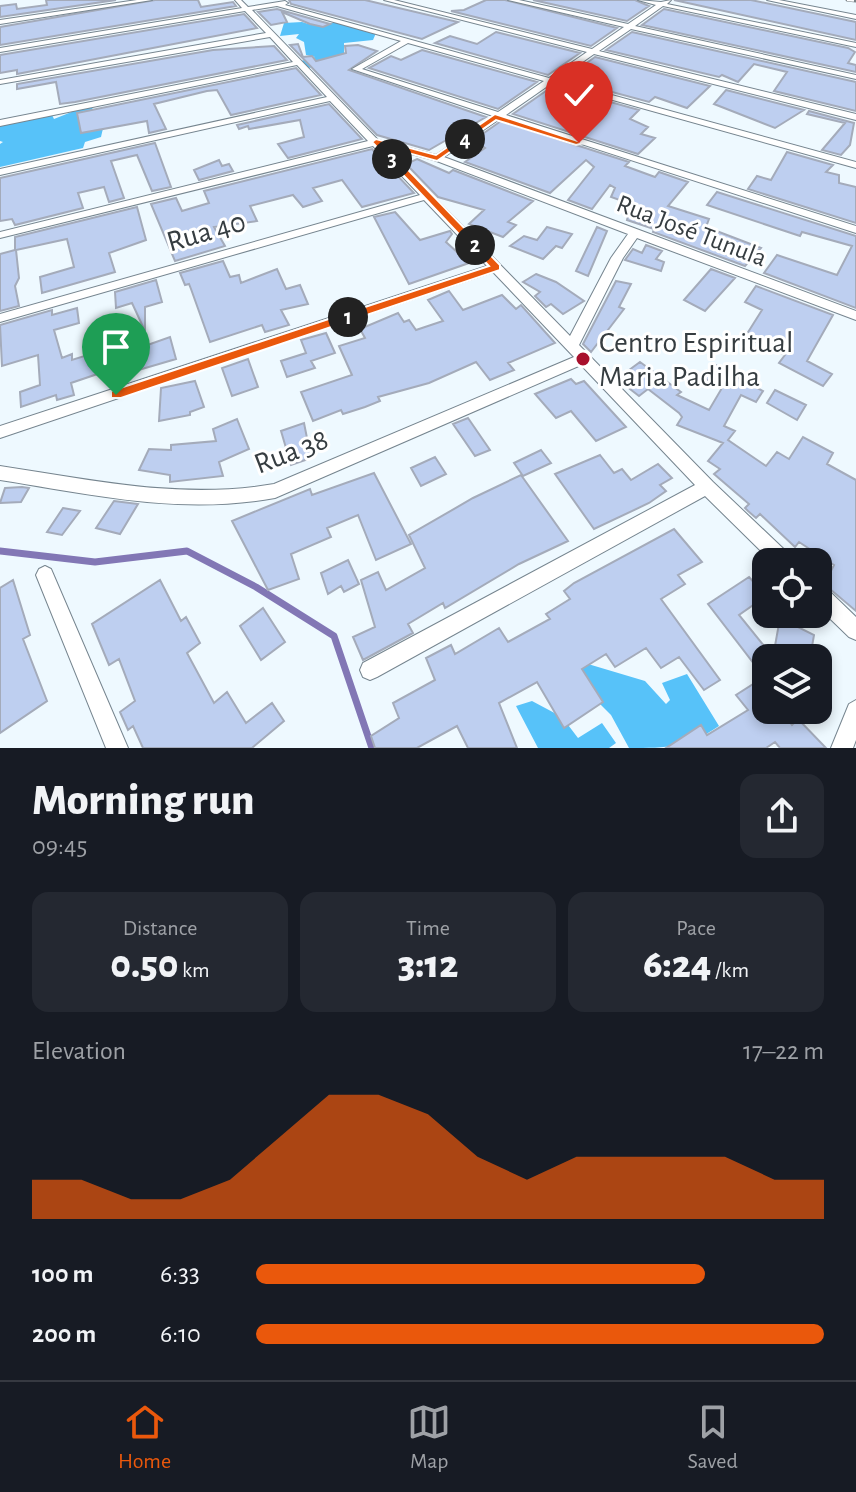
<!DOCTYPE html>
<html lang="en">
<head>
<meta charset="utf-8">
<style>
  :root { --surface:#171b24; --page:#242831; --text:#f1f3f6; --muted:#9ea1a6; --line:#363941; --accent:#ea580c }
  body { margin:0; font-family:"Alegreya Sans",sans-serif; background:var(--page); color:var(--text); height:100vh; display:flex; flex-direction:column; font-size:30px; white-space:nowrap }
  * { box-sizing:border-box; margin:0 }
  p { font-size:26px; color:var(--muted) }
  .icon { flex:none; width:44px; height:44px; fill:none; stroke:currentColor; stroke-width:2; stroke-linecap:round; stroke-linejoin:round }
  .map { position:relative; height:748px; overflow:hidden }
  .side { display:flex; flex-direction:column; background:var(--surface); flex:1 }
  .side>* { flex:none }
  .buttons { position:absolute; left:752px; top:548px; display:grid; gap:16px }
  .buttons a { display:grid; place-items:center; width:80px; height:80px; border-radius:16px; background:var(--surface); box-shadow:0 4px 12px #0003; font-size:40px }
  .pin { position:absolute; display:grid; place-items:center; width:68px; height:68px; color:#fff; margin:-82px -34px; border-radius:50% 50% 50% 0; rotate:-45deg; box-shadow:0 0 8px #0007 }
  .pin .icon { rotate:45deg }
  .km { position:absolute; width:40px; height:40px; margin:-20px; border-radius:50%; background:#222; color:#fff; font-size:22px; line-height:40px; text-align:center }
  .round { display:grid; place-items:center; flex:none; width:84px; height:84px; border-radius:16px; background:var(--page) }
  .summary { display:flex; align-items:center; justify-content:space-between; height:136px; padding:0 32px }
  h1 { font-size:44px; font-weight:800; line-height:60px }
  .stats { display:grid; grid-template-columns:repeat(3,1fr); gap:12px; height:136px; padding:8px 32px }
  .stats div { display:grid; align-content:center; border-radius:16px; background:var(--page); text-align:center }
  .stats b { font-size:40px; font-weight:800 }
  .stats small { font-size:22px; font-weight:400 }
  .stats p { font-size:22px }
  .chart { height:224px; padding:16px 32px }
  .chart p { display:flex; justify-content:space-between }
  .chart svg { width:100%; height:144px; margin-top:8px; fill:var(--accent); opacity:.7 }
  ul { padding:0 32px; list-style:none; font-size:26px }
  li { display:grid; grid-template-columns:128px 96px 1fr; align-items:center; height:60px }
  li i { height:20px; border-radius:10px; background:var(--accent) }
  .tabs { display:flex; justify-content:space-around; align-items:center; height:112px; border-top:2px solid var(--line); background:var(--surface); font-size:22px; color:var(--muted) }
  .tabs a { display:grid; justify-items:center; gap:4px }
  .tabs .on { color:var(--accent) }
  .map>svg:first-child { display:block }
  .forest { fill:#57c2f9 }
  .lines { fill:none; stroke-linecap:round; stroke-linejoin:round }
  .stream { stroke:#8277b5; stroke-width:7 }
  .building { fill:#becff0; stroke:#a4abba; stroke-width:2 }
  .street-casing { stroke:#76858f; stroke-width:2 }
  .street { fill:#fff; fill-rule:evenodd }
  .rail-casing { stroke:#798186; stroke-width:3 }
  .rail { stroke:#fff; stroke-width:2; stroke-dasharray:7; stroke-linecap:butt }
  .route { fill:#ea580c; stroke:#fff; stroke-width:2 }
  .poi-dot { fill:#a8102c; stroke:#fff; stroke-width:3 }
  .labels { text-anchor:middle; stroke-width:6; stroke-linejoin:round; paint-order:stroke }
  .far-street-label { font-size:26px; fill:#363d41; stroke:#fff }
  .street-label { font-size:30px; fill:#363d41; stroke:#fff }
  .poi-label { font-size:30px; fill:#363d41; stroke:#fff; text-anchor:start }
</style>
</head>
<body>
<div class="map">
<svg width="856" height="748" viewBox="0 0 856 748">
  <rect width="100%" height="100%" fill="#eef9ff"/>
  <path class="forest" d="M302,22C320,28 322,24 339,22C353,20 364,28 376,33L373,40L344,43V54L339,60L332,56L318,67L307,68L301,61L315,57L306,55L304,42L296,38L299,34L280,36L284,23Z
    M84,107L92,108L104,124L101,137L85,142L83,148L0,167V144L3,142L0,141V124L52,115L54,119Z
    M588,664L645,681L666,704L670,700L662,683L687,674L719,726C687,748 668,748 629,748L611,715L561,665Z
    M532,701L562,717L578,738L602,723L616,743L609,748H538L516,706Z"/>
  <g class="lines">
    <path class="stream" d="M0,551L95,562L187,551L256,587L334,636L372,748"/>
  </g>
  <path class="building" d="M46,0H116L0,17V6L16,4L17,9L47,5Z
    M155,0H198L201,7L233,2L236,6L0,45V27Z
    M289,0H365L458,22L422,39L291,4Z
    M486,0H505L617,28L591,46L451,11L464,10Z
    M533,0H635L649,6L627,21Z
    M674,0H751L856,22V40Z
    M277,9L330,24L323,27L310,24L282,12L287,22L271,25L258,12Z
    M664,9L848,48L855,52L848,63L856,65V72L642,25Z
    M244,14L257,28L17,74V70L0,73V55Z
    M496,32L580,53L548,75L435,43L450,36L477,44Z
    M632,32L856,82V111L774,91L787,72L754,64L738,82L722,75L719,77L606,50Z
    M298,44L303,57L312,56L316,61L346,53L345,46L358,45L377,51L349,70L486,117L429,150L377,135L290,45Z
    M274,46L287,60L75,102L60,104L56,82L17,89V84L213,50Z
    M422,50L537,82L498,109L369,68L391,56L401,60Z
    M595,57L710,86L687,108L655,97L649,102L564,79Z
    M296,68L321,95L231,115L217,90L207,91L154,104L166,129L149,133L147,121L81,133L77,113Z
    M553,86L639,110L630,119L648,127L641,134L655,138L638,154L513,114Z
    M726,90L804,110L775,128L714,104Z
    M329,104L362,139L288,158L278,144L304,137L300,120L249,129L248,126L239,129L237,125Z
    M809,111L854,123L850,145L841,155L822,150L845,123L807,114Z
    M501,121L629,162L625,166L655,177L659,172L688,182L668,206L709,219L706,227L761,248L745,266L653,232L654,229L627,220L631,204L611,197L615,188L610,185L592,209L568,200L594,167L586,160L550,193L465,162L485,148L474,140Z
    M155,143L171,187L152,191L137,155L111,161L124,198L109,202L104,187L78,193L83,208L15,225L12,219L0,221V178Z
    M372,149L414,193L362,207L342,180L313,188L322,201L303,207L293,195L250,206L257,221L214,227L225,246L175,261L151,204L176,198L182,211L209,203L204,191Z
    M787,152L833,165L826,172L839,175V183L856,187V223L748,189L757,176L771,180Z
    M417,159L449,173L453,170L533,201L508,222L516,225L503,237L469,224L484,210L438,197L406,164Z
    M219,160L222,166L229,164L233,171L199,180L194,170Z
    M717,192L856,236V308L764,273L777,255L837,275L852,246L802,232L800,236L707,205Z
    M137,207L146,240L109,253L115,272L42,293L40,277L74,267L67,239L16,250L19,278L15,286L19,306L0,311V254L15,250V237Z
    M395,212L420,240L450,231L452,234L446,242L469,263L409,284L374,217Z
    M547,227L572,234L562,248L556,246L543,259L510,246L524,236L537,240Z
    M597,227L607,231L588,276L576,271Z
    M646,245L662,251L656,259L664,262L661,271L625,260L633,249L642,253Z
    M223,261L230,277L239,275L241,283L277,269L286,289L300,285L308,304L281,310L289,325L265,332L262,325L210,342L191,289L189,284L185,285L180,273Z
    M711,269L735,278L705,311L684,300Z
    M536,274L556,282L584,301L563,314L551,304L546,307L535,296L540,292L523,282Z
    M156,280L162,302L145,307V331L132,303L116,308L115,292Z
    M616,281L631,284L619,307L624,309L591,352L583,344Z
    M756,286L833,315L807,361L832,374L823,386L779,363L785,355L745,337L762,310L745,302Z
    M449,291L463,310L502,295L516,309L521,305L555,343L508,363L514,370L490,380L476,362L429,383L378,397L380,401L365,407L343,414L341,410L313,421L301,392L352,375L339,346L365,338L360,329L398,313L404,322L409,320L416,330L443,321L428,300Z
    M77,308L79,323L54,330L62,358L72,354V360L116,346L121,366L71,383L74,395L57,400L56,395L21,407L20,392L40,385L38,355L2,366L0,325L52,310V315Z
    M326,333L335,353L311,361L315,368L287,377L281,361L306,353L301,340Z
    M170,337L176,359L125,374L122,354Z
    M248,359L258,387L232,396L222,368Z
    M640,362L681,392L677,395L709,410L722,388L702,377L714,364L763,391L756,402L741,395L724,426L735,431L728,440L766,466L777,452L789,459L803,437L833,453L827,464L856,480V611L824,584L834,565L799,542L795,547L760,514L756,518L748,511L745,508L749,504L714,474L720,469L708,461L723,443L677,425L682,417L679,413L648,389L639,396L617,379Z
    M571,379L576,384L584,381L626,427L596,441L571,411L556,418L535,394Z
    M195,381L204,407L190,412V415L159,421L161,388Z
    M775,390L806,405L797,420L767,403Z
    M468,418L490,450L475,456L453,424Z
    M237,419L249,449L219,462L223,476L170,482V475L139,470L149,449L171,450V445L216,441L213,429Z
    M304,423L311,458L291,465L281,431Z
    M541,450L551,463L523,476L514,463Z
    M600,455L614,473L622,469L631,480L658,464L672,478L660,485L666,491L649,503L594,529L555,474Z
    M435,457L446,474L421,486L411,468Z
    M374,473L411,544L376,560L358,515L327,528L331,537L291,554L299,579L268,590L232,521L310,489L312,495Z
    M521,475L568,541L519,564L445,608L443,603L408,624L413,633L363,660L353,637L375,627L361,580L378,572L386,590L425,568L409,535L473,498Z
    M5,488L22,487L29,488L21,502L0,503Z
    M114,501L138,504L120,534L96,528Z
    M63,508L80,511L62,535L47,532Z
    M674,529L702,562L678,575L685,584L661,599L720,680L704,690L679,657L661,668L646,648L615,667L606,654L582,669L603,702L564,728L537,682L499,703L517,748H468L457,726L417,748H375L371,736L399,718L393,703L435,680L426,658L451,645L455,654L499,628L508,642L550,619L546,614L570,599L564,591L574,583Z
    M348,560L359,584L344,592L341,586L328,594L321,573Z
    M749,577L766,596L739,615L773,657L780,618L814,635L810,658H766V710H781L792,725L798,719L826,748H780L775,742L766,748H666L701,725L707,735L748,710L736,695L764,677L708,604Z
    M13,580L30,635L23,639L47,701L0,733V588Z
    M160,580L181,621L186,617L200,643L187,653L214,703L227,692L246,723L272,703L284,721L252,748H143L133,726L128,730L120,712L135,701L119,659L109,665L92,624Z
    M263,608L285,642L261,660L240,626Z"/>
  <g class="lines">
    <defs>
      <path id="street" d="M137,0H152L0,24V20Z
        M235,0H241L248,7L285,1L288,3L285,5L549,78L587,52L384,0H394L592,49L624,27L508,0H519L628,24L656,5L638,0L661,2L671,0L667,4L856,43V47L663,6L635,26L856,75V79L631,29L599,51L856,114V120L594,54L557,80L856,162V168L552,83L506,115L856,226V233L501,118L444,157L856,311V320L637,238L623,258L579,345L713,482L791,556L794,562H772L705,496L377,677L370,680L363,677L360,670L363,663L695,485L581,365L275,498C179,515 95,495 0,480V466C92,480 181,500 274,484L574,357L493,272L0,438V426L487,266L424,200L0,322V314L420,195L373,146L0,238V232L368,141L330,101L0,175V169L327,97L297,65L0,126V120L293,62L270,37L0,84V80L266,33L245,11L0,52V48L242,8ZM277,6L401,41L352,69L493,116L436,155L378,140L252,10ZM408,43L544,81L498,112L362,69ZM385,147L434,160L628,234L611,258L570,336Z
        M767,0H779L856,15V19Z
        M45,566L51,569L128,748H106L36,575L39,569Z
        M818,585L825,587L856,617V640L849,637L818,607Z
        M856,700V740L853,748H831L849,704Z"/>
    </defs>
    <use href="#street" class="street-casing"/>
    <use href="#street" class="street"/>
    <defs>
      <path id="rail" d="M847,0L856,1"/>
    </defs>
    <use href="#rail" class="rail-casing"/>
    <use href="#rail" class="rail"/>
  </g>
  <path class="route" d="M495,114L584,143L576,145L496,120L437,161L386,147L500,265V270L121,398H111V391L489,266L372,142L376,139L436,155Z"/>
  <circle class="poi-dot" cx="583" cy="359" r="8"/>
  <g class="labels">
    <g class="far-street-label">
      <text transform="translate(692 230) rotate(21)" y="9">Rua José Tunula</text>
    </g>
    <g class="street-label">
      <text transform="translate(206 231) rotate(-16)" y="10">Rua 40</text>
      <text transform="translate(291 451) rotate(-21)" y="10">Rua 38</text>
    </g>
    <g class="poi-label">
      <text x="599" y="352">Centro Espiritual<tspan x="599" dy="34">Maria Padilha</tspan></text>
    </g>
  </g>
</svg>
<div class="buttons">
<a><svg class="icon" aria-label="locate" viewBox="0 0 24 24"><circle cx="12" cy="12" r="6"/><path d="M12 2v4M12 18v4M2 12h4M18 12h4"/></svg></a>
<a><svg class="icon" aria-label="layers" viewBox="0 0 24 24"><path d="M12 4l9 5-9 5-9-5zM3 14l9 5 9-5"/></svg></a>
</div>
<div class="pin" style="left:116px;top:395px;background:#1e9e55"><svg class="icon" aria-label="arrive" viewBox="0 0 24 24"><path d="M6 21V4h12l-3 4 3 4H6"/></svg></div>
<div class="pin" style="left:579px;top:143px;background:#d93025"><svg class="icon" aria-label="check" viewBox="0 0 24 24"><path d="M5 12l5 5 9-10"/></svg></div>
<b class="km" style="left:348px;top:317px">1</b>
<b class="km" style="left:475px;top:245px">2</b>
<b class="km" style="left:392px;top:159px">3</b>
<b class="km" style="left:465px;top:139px">4</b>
</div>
<section class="side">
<div class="summary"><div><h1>Morning run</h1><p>09:45</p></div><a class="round"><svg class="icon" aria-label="share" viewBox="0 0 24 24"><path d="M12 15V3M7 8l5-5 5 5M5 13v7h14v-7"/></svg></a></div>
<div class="stats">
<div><p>Distance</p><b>0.50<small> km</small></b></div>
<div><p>Time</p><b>3:12</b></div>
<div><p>Pace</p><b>6:24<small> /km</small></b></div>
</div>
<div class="chart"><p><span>Elevation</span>17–22 m</p>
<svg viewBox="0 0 160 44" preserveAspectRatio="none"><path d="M0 44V32L10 32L20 38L30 38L40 32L50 19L60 6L70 6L80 12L90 25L100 32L110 25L120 25L130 25L140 25L150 32L160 32V44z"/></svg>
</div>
<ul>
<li><b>100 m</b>6:33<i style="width:79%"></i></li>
<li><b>200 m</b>6:10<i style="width:100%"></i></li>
</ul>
</section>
<nav class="tabs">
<a class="on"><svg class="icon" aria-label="home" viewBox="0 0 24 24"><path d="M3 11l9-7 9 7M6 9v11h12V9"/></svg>Home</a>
<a><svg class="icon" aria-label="map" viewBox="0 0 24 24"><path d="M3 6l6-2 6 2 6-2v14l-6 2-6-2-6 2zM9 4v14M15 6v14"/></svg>Map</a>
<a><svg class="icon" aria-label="saved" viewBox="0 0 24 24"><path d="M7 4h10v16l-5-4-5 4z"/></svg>Saved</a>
</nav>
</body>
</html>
